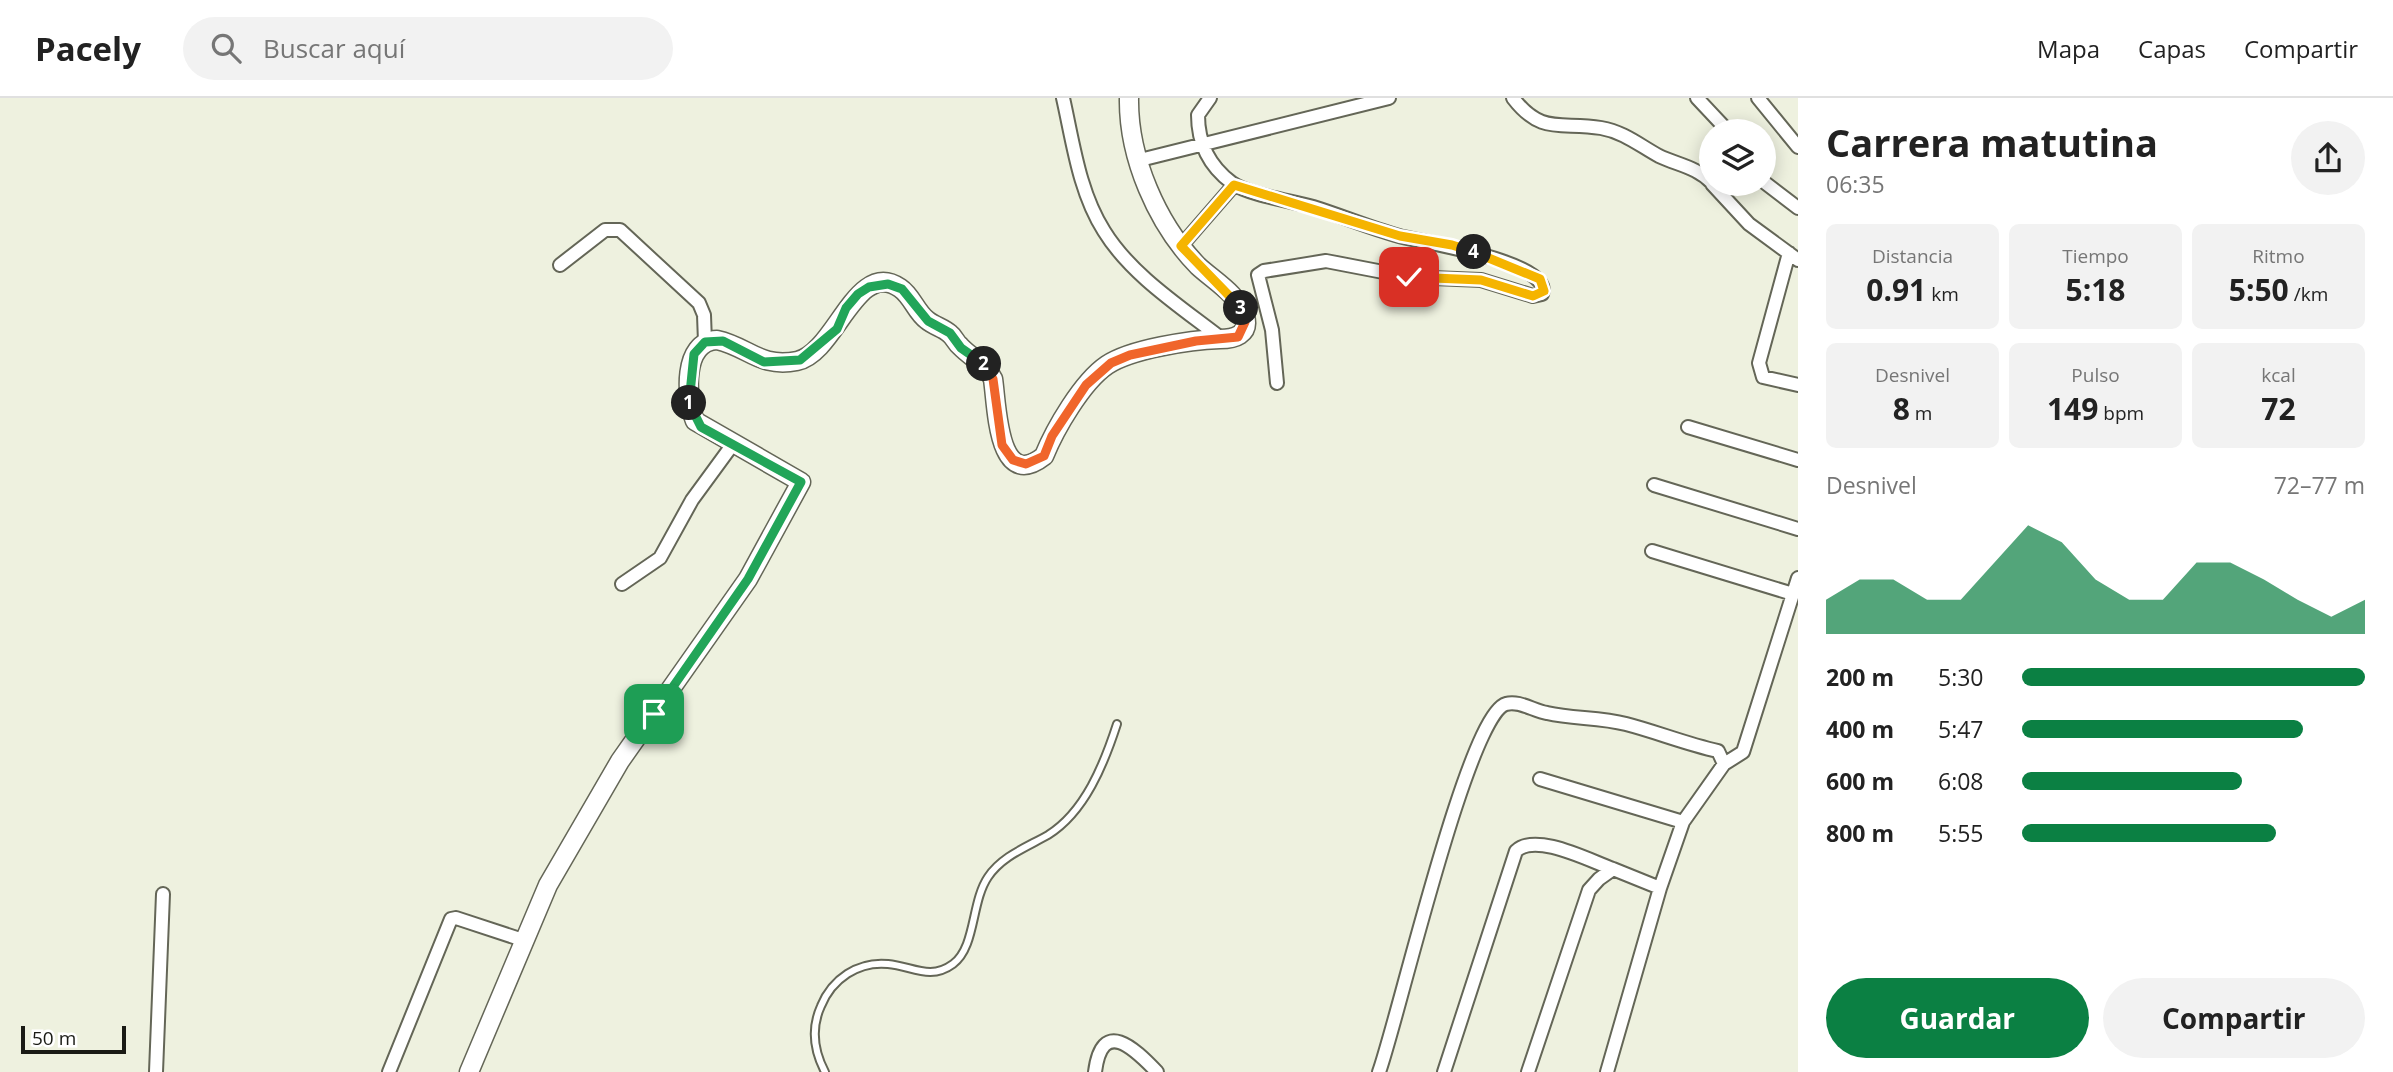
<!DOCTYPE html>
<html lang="es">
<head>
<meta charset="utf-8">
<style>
  :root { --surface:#fff; --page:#f2f2f2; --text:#222; --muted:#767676; --line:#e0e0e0; --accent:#0b8043 }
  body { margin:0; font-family:"Open Sans",sans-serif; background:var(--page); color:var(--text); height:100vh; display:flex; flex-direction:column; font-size:26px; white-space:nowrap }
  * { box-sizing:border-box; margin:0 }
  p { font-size:23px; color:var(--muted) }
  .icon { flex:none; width:38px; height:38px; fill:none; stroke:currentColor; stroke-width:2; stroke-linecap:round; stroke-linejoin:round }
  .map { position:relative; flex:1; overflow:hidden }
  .panel { display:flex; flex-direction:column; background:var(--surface); width:595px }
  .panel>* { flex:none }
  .controls { position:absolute; left:1699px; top:21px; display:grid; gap:14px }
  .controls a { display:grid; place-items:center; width:77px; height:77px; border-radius:50%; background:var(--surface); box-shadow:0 4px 18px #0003; font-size:35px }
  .scale { position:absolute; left:21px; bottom:18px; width:105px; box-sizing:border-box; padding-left:7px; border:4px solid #1a1b15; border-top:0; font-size:19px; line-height:24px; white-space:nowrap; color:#1a1b15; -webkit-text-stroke:5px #fff; paint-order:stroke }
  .pin { position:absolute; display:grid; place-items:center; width:60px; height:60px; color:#fff; margin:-30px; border-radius:14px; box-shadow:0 4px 10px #0006 }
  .km { position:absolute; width:35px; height:35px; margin:-18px; border-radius:50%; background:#222; color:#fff; font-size:19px; line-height:35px; text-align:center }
  .round { display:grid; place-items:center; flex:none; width:74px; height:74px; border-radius:37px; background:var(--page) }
  .overview { display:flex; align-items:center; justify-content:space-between; height:119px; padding:0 28px }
  h1 { font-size:38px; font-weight:700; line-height:52px }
  .figures { display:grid; grid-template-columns:repeat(3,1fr); gap:10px; height:119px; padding:7px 28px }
  .figures div { display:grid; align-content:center; border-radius:10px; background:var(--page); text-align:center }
  .figures b { font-size:30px; font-weight:700 }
  .figures small { font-size:19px; font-weight:400 }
  .figures p { font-size:19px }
  .chart { height:196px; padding:14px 28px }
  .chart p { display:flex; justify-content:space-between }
  .chart svg { width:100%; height:126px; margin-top:7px; fill:var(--accent); opacity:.7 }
  .cta { display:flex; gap:14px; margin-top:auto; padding:14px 28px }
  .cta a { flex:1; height:80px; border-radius:42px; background:var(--accent); color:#fff; font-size:28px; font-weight:700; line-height:80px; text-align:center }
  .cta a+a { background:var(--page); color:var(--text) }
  ul { padding:0 28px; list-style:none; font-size:23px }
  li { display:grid; grid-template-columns:112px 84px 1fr; align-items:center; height:52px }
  li i { height:18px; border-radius:9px; background:var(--accent) }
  header { display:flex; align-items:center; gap:42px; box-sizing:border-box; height:98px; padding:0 35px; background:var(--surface); border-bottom:2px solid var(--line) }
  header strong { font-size:33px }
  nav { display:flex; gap:38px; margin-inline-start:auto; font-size:24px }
  .search { width:490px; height:63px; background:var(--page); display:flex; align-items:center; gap:18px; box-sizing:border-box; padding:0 24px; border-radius:38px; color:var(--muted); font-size:26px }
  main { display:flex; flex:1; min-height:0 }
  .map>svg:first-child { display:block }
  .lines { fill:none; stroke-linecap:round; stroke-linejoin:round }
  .lane-casing { stroke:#646657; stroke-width:10 }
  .street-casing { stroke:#646657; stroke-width:16 }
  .secondary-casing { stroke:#646657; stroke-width:21 }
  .lane { stroke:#fff; stroke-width:6 }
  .street { stroke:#fff; stroke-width:12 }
  .secondary { stroke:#fff; stroke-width:18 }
  .split-1-casing { stroke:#fff; stroke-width:14 }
  .split-2-casing { stroke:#fff; stroke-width:14 }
  .split-3-casing { stroke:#fff; stroke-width:14 }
  .split-4-casing { stroke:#fff; stroke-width:14 }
  .split-5-casing { stroke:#fff; stroke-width:14 }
  .split-1 { stroke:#22a559; stroke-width:9 }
  .split-2 { stroke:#22a559; stroke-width:9 }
  .split-3 { stroke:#f0652b; stroke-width:9 }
  .split-4 { stroke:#f5b400; stroke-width:9 }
  .split-5 { stroke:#f5b400; stroke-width:9 }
</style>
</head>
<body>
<header>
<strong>Pacely</strong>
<div class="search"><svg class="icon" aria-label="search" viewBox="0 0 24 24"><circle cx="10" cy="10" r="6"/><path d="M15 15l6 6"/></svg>Buscar aquí</div>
<nav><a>Mapa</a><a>Capas</a><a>Compartir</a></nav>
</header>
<main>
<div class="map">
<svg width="1798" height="974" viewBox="0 0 1798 974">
  <rect width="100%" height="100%" fill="#eef1df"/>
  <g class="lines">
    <defs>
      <path id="lane" d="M825,974C814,953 811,930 821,908C832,881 858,863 888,866C912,868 930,883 953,866C976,849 971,804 988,779C1002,758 1027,749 1048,737C1085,714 1104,666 1117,626"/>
      <path id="street" d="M1063,0C1073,44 1079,94 1104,133C1131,177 1181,209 1222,241
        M1210,0L1198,17C1198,44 1209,68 1232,85C1249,97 1292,103 1313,109C1342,118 1370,130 1399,138C1421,144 1554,164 1542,196L1533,198L1481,182L1409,179L1326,163L1264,173L1258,177L1272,232L1277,285
        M1513,0C1542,38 1562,23 1601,30C1624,34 1639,47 1659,58C1678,67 1697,69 1712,85
        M1697,0L1728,33
        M1758,0L1798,49
        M1140,62L1389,0
        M1764,84L1798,110
        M1712,86L1749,126L1798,162
        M1181,148L1234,87
        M1789,155L1759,265L1763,279L1798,287
        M560,167L605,132H620L699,205L704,217L705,244
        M1688,329L1798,362
        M1654,387L1798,431
        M1652,453L1793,496
        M622,486L660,460L692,402L733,346
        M1540,681L1683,724
        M156,974L163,796
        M389,974L451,821L456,820L523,842
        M1095,974C1102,919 1134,950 1157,974
        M1379,974C1398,922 1468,616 1506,606C1519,602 1534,613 1547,615C1573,621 1600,619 1626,626C1657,634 1686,646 1718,653L1724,666
        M1444,974L1516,753C1536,734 1590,763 1613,771
        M1528,974L1589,792L1599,781L1613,771L1660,790
        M1607,974L1660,790L1683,724L1724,666L1743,654L1798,480"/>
      <path id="secondary" d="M469,974L548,787L620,663L748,481L801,384L695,323C686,300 682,243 717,242C749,249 759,270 797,263C836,255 856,160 900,190C912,198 916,214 927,222C934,228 944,230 950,236C954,239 956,245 960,248C972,261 985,264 993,281C997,306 997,395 1044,358C1055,331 1082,284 1107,267C1131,251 1190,242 1220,241C1234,241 1250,237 1245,218C1239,197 1213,182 1198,168C1157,126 1128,59 1129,0"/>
    </defs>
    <use href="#lane" class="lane-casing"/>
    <use href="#street" class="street-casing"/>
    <use href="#secondary" class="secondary-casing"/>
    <use href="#lane" class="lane"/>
    <use href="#street" class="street"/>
    <use href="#secondary" class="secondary"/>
  </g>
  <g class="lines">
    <defs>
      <path id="split-1" d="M654,616L748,481L801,384L701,329L689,305"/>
      <path id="split-2" d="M689,305L694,256L705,244L723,243L764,264L800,262L837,231L846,210L858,196L869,189L888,186L902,191L928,223L950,235L961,250L984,266"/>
      <path id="split-3" d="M984,266L993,281L1002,347L1013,362L1026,366L1044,358L1052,338L1086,287L1111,265L1130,257L1196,243L1238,239L1245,224L1241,210"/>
      <path id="split-4" d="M1241,210L1181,148L1234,87L1400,138L1452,147L1474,154"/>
      <path id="split-5" d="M1409,179L1481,182L1533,198L1544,193L1540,181L1474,154"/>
    </defs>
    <use href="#split-1" class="split-1-casing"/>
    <use href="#split-2" class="split-2-casing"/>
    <use href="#split-3" class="split-3-casing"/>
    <use href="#split-4" class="split-4-casing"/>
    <use href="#split-5" class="split-5-casing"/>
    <use href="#split-1" class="split-1"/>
    <use href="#split-2" class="split-2"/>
    <use href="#split-3" class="split-3"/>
    <use href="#split-4" class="split-4"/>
    <use href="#split-5" class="split-5"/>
  </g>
</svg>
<div class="controls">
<a><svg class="icon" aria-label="layers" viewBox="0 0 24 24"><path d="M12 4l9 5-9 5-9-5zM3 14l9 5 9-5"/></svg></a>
</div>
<div class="scale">50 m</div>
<div class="pin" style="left:654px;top:616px;background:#1e9e55"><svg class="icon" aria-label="arrive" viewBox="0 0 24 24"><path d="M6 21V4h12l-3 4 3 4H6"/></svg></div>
<div class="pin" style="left:1409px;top:179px;background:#d93025"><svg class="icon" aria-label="check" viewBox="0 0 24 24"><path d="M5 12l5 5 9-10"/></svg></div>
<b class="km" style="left:689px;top:305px">1</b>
<b class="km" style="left:984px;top:266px">2</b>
<b class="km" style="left:1241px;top:210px">3</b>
<b class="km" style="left:1474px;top:154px">4</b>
</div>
<section class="panel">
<div class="overview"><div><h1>Carrera matutina</h1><p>06:35</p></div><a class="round"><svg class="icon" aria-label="share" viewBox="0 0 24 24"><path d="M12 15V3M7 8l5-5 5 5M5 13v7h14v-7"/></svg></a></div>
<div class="figures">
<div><p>Distancia</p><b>0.91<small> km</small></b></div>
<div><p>Tiempo</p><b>5:18</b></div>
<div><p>Ritmo</p><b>5:50<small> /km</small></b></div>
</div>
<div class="figures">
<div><p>Desnivel</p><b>8<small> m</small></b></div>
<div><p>Pulso</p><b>149<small> bpm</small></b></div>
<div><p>kcal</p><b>72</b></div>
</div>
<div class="chart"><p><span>Desnivel</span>72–77 m</p>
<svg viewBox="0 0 160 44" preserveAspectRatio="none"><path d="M0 44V32L10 25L20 25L30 32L40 32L50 19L60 6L70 12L80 25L90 32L100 32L110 19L120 19L130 25L140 32L150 38L160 32V44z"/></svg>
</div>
<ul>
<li><b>200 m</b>5:30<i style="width:100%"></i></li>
<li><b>400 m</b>5:47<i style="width:82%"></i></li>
<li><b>600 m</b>6:08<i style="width:64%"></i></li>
<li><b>800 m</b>5:55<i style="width:74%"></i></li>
</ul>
<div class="cta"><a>Guardar</a><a>Compartir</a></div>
</section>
</main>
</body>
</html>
